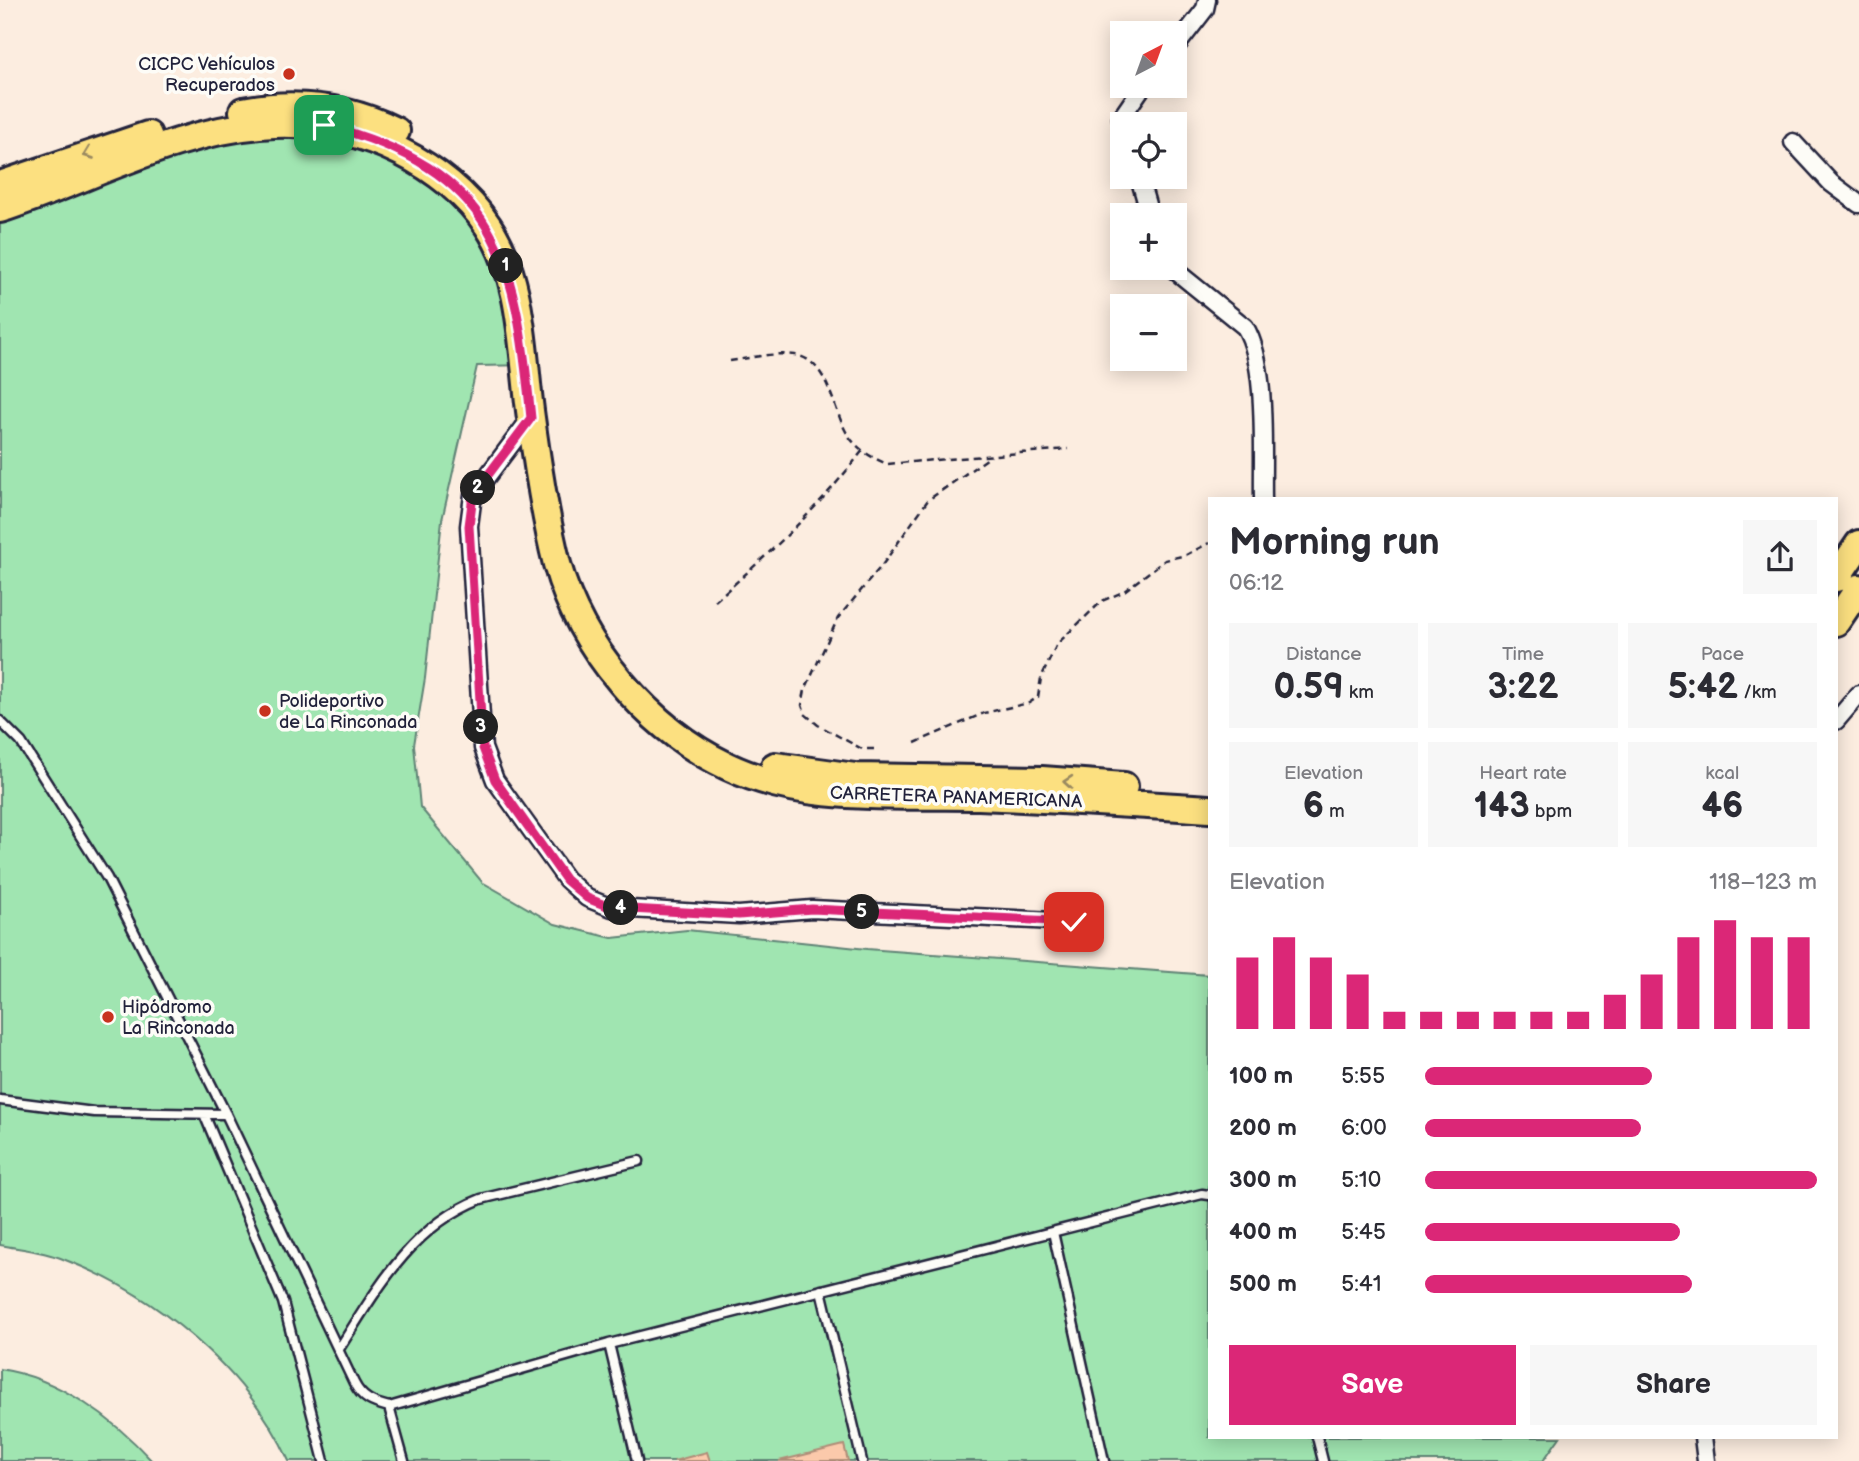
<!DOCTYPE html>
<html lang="en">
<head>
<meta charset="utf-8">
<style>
  :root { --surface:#fff; --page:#f7f7f7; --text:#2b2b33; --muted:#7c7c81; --accent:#db2777 }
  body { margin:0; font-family:"Balsamiq Sans",sans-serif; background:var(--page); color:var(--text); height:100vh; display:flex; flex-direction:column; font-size:26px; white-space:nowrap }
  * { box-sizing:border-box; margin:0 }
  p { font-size:23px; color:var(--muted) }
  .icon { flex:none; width:38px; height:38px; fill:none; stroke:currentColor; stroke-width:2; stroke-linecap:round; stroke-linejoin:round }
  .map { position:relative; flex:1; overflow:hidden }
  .drawer { position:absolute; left:1208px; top:497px; width:630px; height:942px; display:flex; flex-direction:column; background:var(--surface); border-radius:0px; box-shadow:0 4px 18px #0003 }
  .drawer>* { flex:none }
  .needle { width:46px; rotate:41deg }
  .buttons { position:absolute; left:1110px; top:21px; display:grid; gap:14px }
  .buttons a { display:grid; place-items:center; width:77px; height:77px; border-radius:0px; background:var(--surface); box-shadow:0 4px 18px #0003; font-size:35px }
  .pin { position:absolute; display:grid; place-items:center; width:60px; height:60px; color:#fff; margin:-30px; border-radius:14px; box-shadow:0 4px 10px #0006 }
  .km { position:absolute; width:35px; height:35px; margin:-18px; border-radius:50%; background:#222; color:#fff; font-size:19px; line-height:35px; text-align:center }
  .round { display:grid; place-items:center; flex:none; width:74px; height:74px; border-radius:0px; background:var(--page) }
  .headline { display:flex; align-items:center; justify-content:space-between; height:119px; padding:0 21px }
  h1 { font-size:38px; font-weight:700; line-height:52px }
  .figures { display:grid; grid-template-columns:repeat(3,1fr); gap:10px; height:119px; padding:7px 21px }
  .figures div { display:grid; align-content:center; border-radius:0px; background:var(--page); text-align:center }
  .figures b { font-size:35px; font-weight:700 }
  .figures small { font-size:19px; font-weight:400 }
  .figures p { font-size:19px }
  .chart { height:196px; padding:14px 21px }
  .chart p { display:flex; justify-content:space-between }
  .chart svg { width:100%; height:126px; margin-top:7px; stroke:var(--accent); stroke-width:6 }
  .primary-button { display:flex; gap:14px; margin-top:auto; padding:14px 21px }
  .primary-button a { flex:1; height:80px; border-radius:0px; background:var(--accent); color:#fff; font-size:28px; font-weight:700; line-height:80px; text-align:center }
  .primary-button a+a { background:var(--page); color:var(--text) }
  ul { padding:0 21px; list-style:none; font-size:23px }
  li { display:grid; grid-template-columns:112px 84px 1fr; align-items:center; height:52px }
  li i { height:18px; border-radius:9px; background:var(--accent) }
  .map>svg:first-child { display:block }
  .green { fill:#a0e5b1; stroke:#618476; stroke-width:2 }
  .building { fill:#fbc9ab; stroke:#b08d78; stroke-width:2 }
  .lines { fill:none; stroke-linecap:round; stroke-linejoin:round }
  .service-casing { stroke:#22223b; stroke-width:13 }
  .minor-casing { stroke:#22223b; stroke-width:21 }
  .primary-casing { stroke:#22223b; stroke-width:32 }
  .path { stroke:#22223b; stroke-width:2.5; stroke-dasharray:7 5; stroke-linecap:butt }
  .service { stroke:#fdfcf7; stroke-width:8 }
  .minor { stroke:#fdfcf7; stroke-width:16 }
  .primary { stroke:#fce080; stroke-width:26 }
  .oneway { stroke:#9a8a61 }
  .route-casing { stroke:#fff; stroke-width:14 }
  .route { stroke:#db2777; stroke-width:9 }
  .poi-dot { fill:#c8321e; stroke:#fdfcf7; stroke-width:2.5 }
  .labels { text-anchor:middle; stroke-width:7; stroke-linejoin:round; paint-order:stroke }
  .poi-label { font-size:18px; fill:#22223b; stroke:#fdfcf7; text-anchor:start }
  .street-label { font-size:18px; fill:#22223b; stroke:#fdfcf7 }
</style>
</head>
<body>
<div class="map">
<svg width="1859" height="1461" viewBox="0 0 1859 1461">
  <rect width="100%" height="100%" fill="#fcede0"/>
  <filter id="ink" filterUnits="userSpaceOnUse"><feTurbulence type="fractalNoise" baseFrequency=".0143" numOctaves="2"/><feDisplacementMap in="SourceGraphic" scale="14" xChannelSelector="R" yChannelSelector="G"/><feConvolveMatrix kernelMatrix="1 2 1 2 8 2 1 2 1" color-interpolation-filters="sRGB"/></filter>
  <g filter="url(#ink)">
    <path class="green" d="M343,130L477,212L525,365L477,366L442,520L425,678L414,745L420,807L482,882L555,924L612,938L687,930L867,949L1209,975V1437H1560L1543,1461H289C248,1370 156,1294 63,1259C43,1251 20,1249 0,1245V209L212,134Z
      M0,1369C59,1378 113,1418 152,1461H0Z"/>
    <path class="building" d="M844,1445L848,1461H779Z
      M707,1452L710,1461H674Z"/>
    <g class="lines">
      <defs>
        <path id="service" d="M0,721L21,742L107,878L226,1114L354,1383C362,1399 373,1403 389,1407L404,1461
          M0,1100L94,1112L226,1114
          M204,1114L283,1302L324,1461
          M1053,1232L1104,1461
          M821,1290L862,1461
          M609,1344L637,1461
          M339,1349C377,1289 412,1226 481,1199L639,1161
          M389,1407L609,1344L1202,1194L1209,1195
          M1317,1437L1323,1461"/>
        <path id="minor" d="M1174,49L1205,9L1207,0
          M1122,124L1121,118L1143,86
          M1793,142L1831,183L1859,204
          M1139,177L1150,215
          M1172,268L1245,327C1268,364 1262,454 1263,499
          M531,418L473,495L469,526L483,748L495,780L566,879L587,898L612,908L739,915L812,909L1074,922
          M1836,721L1859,694
          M1703,1437L1706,1461"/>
        <path id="primary" d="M243,111C296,101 347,107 396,131
          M0,185L148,135
          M0,209C89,180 178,128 274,124C320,122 360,132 401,152C435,169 468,195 488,226C524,280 522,356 531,418C537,462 546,521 557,564C580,648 649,729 727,766C807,804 894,794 979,796C1056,799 1132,804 1209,809
          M1836,578L1859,544
          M1836,622L1859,588
          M775,766L855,777L1042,780L1124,786"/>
      </defs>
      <use href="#service" class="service-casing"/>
      <use href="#minor" class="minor-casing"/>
      <use href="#primary" class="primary-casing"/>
      <path class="path" d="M730,361C751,358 774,352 795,355C829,360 833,412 848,435C857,449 872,458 887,464L1068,449
        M715,601C770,553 818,509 863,450
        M915,743L984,713L1029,703L1038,697L1041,678L1057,644L1102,601L1123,592L1165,560L1186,555L1209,543
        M874,749H862L818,725L805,714L802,705L805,690L838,618L883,564L928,500L991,456"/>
      <use href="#service" class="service"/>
      <use href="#minor" class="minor"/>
      <use href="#primary" class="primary"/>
    </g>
    <defs><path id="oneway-chevron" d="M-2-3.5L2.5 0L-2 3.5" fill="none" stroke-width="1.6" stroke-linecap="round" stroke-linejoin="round" transform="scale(1.75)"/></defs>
    <g class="oneway">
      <use href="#oneway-chevron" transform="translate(88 154) rotate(159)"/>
      <use href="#oneway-chevron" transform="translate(1068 782) rotate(-176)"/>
    </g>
  </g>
  <g class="lines" filter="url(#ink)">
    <defs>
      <path id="route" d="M324,125C499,170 515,257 531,418L473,495L469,526L483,748L495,780L566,880L587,898L612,908L739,915L812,909L1074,922"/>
    </defs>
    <use href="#route" class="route-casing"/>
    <use href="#route" class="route"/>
  </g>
  <g class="poi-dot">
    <circle cx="289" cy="74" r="7"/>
    <circle cx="265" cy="711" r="7"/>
    <circle cx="108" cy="1017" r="7"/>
  </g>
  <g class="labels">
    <g class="poi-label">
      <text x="275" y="70" text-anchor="end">CICPC Vehículos<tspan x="275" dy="21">Recuperados</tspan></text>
      <text x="279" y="707">Polideportivo<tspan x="279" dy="21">de La Rinconada</tspan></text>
      <text x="122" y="1013">Hipódromo<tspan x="122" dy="21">La Rinconada</tspan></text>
    </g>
    <g class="street-label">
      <text transform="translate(956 797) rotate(2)" y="6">CARRETERA PANAMERICANA</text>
    </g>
  </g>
</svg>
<div class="buttons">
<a><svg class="needle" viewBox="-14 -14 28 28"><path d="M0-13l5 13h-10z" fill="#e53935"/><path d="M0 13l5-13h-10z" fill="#7c7c81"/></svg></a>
<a><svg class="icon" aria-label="locate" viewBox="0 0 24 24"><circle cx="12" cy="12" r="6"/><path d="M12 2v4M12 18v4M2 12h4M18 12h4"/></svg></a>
<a>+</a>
<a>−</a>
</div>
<div class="pin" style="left:324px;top:125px;background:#1e9e55"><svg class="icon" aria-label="arrive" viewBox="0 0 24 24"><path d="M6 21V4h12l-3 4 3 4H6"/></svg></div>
<div class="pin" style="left:1074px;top:922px;background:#d93025"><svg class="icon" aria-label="check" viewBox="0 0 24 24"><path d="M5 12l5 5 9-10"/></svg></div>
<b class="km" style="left:506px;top:266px">1</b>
<b class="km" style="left:478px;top:488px">2</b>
<b class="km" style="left:481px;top:727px">3</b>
<b class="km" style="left:621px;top:908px">4</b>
<b class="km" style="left:862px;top:912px">5</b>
<section class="drawer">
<div class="headline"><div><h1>Morning run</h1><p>06:12</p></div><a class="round"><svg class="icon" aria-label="share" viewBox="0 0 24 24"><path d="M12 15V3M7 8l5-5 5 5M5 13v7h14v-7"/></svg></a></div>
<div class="figures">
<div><p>Distance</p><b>0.59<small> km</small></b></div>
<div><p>Time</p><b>3:22</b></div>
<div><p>Pace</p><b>5:42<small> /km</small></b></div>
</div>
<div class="figures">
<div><p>Elevation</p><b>6<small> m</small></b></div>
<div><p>Heart rate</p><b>143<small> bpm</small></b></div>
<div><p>kcal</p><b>46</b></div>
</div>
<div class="chart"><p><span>Elevation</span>118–123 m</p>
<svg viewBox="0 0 160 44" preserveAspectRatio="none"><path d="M5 44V19M15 44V12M25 44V19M35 44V25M45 44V38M55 44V38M65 44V38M75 44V38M85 44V38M95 44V38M105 44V32M115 44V25M125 44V12M135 44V6M145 44V12M155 44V12"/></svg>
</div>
<ul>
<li><b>100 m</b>5:55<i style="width:58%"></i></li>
<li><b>200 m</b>6:00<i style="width:55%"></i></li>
<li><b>300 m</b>5:10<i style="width:100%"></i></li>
<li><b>400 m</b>5:45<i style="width:65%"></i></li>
<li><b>500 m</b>5:41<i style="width:68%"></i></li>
</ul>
<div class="primary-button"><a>Save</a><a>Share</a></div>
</section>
</div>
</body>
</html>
